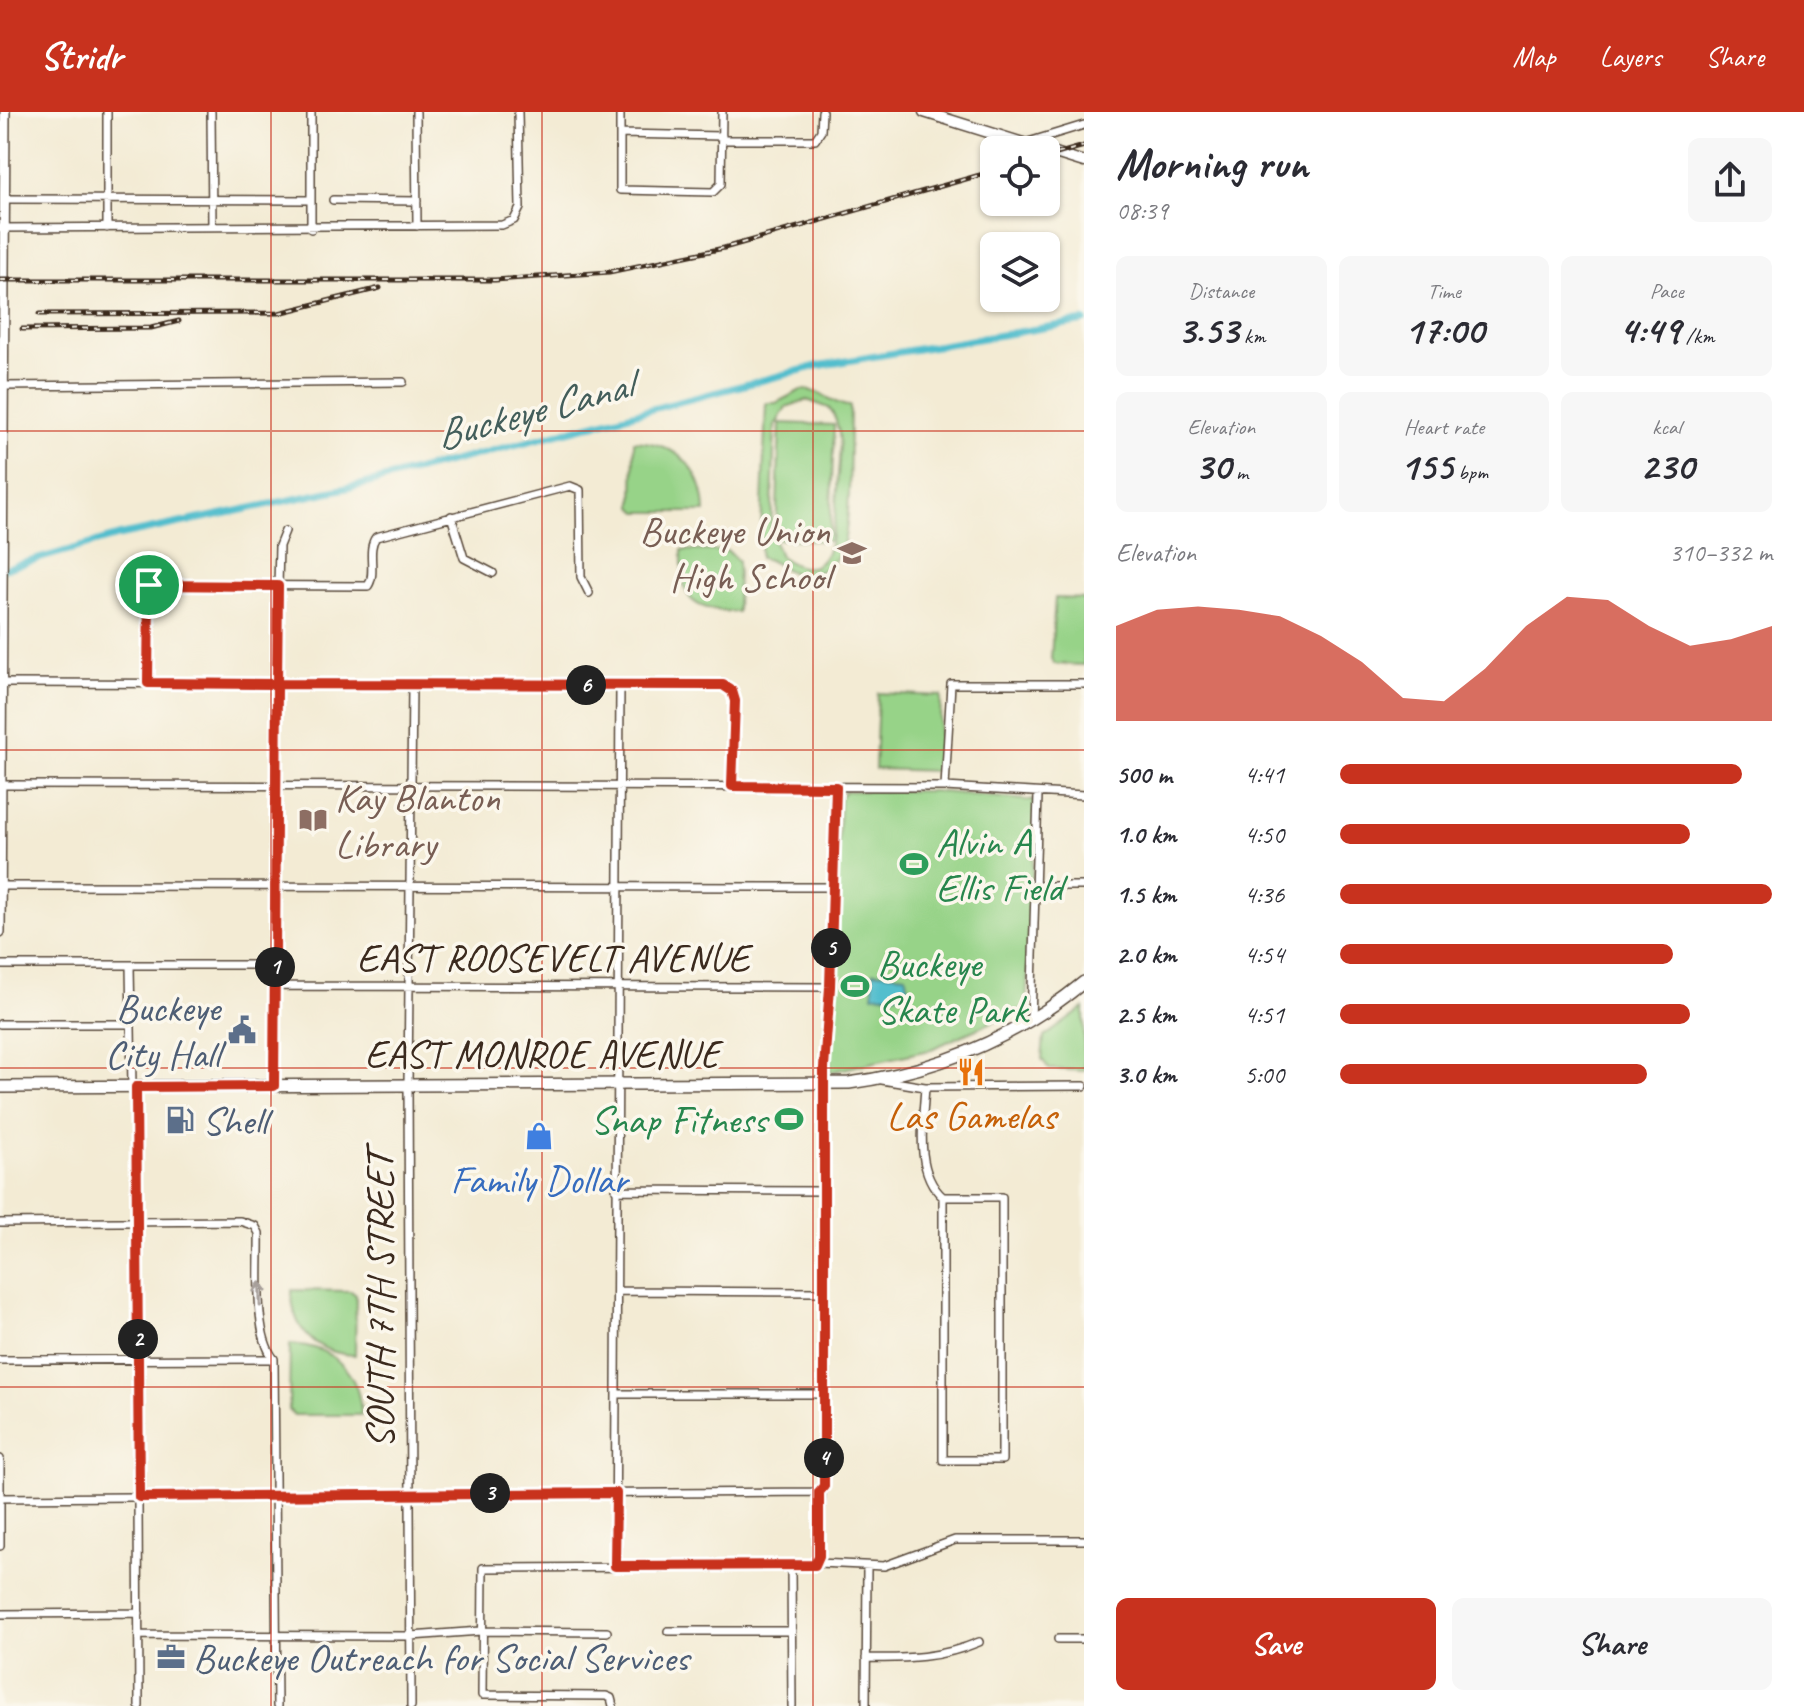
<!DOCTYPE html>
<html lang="en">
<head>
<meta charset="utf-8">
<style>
  :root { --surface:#fff; --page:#f7f7f7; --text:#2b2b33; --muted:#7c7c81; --accent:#c8321e }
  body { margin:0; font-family:Caveat,sans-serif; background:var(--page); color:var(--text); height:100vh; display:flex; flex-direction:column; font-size:30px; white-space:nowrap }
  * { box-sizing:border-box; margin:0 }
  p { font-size:26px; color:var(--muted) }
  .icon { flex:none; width:44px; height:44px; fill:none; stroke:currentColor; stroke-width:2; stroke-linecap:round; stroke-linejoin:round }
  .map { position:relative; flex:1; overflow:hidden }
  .panel { display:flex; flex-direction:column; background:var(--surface); width:720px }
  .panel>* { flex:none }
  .controls { position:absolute; left:980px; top:24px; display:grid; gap:16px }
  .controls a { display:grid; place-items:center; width:80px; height:80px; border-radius:12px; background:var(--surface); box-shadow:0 2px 6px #0004; font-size:40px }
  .pin { position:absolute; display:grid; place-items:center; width:68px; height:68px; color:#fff; margin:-34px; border:4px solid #fff; border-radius:50%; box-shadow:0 2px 8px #0007 }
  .km { position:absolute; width:40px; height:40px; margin:-20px; border-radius:50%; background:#222; color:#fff; font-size:22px; line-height:40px; text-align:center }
  .round { display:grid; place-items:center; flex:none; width:84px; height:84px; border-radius:12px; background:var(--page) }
  .overview { display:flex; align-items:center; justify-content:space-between; height:136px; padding:0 32px }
  h1 { font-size:44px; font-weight:700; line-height:60px }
  .metrics { display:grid; grid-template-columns:repeat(3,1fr); gap:12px; height:136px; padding:8px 32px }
  .metrics div { display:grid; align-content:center; border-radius:12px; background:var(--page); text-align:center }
  .metrics b { font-size:40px; font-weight:700 }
  .metrics small { font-size:22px; font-weight:400 }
  .metrics p { font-size:22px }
  .chart { height:224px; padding:16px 32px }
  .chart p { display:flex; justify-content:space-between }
  .chart svg { width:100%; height:144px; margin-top:8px; fill:var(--accent); opacity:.7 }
  .action { display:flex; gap:16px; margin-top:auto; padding:16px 32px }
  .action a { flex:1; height:92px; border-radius:12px; background:var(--accent); color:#fff; font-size:32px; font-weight:700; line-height:92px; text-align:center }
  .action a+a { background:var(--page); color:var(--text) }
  ul { padding:0 32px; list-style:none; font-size:26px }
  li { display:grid; grid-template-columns:128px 96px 1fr; align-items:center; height:60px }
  li i { height:20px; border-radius:10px; background:var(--accent) }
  header { display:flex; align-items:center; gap:48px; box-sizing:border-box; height:112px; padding:0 40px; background:var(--accent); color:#fff }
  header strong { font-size:38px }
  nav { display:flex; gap:44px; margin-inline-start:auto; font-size:28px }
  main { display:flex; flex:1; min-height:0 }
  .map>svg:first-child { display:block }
  .green { fill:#97d388; stroke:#697e53; stroke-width:2; fill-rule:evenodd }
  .water { fill:#53becd; stroke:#477476; stroke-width:2 }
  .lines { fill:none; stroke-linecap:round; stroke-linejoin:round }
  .canal { stroke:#53becd; stroke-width:7 }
  .minor-casing { stroke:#574739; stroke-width:10 }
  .tertiary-casing { stroke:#574739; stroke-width:12 }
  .secondary-casing { stroke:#574739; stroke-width:13 }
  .primary-casing { stroke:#574739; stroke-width:14 }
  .minor { stroke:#fff; stroke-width:7 }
  .tertiary { stroke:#fff; stroke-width:9 }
  .secondary { stroke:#fff; stroke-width:10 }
  .primary { stroke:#fff; stroke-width:11 }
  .rail-casing { stroke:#3b2a1e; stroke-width:5 }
  .rail { stroke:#fbf7ec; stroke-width:2; stroke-dasharray:6; stroke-linecap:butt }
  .oneway { stroke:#a79f9a }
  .route-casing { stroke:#fff; stroke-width:16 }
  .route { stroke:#c8321e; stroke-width:10 }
  .grid { fill:none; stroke:#c8321e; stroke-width:2; stroke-opacity:0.55 }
  .labels { text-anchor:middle; stroke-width:7; stroke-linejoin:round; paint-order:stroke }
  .education-label { font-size:40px; fill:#785e54; stroke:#fbf7ec; text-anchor:end }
  .leisure-label { font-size:40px; fill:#27864d; stroke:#fbf7ec; text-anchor:start }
  .street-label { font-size:40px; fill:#3b2a1e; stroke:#fbf7ec }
  .service-label { font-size:40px; fill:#4e5e75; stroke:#fbf7ec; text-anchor:start }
  .food-label { font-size:40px; fill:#c56008; stroke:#fbf7ec }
  .shop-label { font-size:40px; fill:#366cbe; stroke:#fbf7ec }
  .water-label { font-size:42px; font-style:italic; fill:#435e5b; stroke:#fbf7ec }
</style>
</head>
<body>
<header>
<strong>Stridr</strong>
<nav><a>Map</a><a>Layers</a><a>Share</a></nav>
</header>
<main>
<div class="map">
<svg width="1084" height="1594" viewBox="0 0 1084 1594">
  <rect width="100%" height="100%" fill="#fbf7ec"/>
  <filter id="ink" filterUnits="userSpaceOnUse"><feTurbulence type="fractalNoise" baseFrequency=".0125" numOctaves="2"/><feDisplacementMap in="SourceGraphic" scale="16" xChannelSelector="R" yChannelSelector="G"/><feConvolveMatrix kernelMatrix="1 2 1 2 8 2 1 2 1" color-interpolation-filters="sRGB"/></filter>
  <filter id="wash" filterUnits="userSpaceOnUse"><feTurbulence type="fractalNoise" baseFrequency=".006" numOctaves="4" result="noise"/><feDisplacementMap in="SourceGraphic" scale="32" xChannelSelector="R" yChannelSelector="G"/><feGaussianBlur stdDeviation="1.8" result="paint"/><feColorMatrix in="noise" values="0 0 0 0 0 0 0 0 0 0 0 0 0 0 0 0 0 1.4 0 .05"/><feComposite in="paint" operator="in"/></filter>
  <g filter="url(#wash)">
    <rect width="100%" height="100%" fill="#f3ebd4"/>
    <path class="green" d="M801,278C824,277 833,294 850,294C849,326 852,411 842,436C837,449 825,460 810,462C789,467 778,447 760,446L766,291H776ZM807,288L829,296C846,317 838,351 837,376C835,408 835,484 780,444L771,422L775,314L786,295Z
      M780,311L834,313L830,429L776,427Z
      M634,329C677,331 704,357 705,400H638L633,395Z
      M682,438L728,439L738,449L737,500C687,497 681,487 682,438Z
      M1055,486L1084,487V553L1055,552L1051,547Z
      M878,581L941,584L938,659L875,657Z
      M845,679H933L1036,689L1026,895L929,938L830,960L840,685Z
      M1084,896V959L1049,957L1042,947L1044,925Z
      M292,1178L351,1179L356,1183L355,1243C316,1242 291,1217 292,1178Z
      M290,1232C333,1234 360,1260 361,1303H294L289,1298Z"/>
    <path class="water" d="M873,860L906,863L909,877L905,882L873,883Z"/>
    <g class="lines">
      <path class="canal" d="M0,458L118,424L361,373L817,254L1084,209"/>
    </g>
  </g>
  <g filter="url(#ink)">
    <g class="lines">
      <defs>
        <path id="minor" d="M211,0L212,115
          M311,0V117
          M416,0L417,114
          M620,0V78L713,80L721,72L722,0
          M620,22L722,24
          M722,28H815L821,19L822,0
          M1025,31L1084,13
          M4,87L311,88
          M333,88L417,89
          M0,116L502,113L514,108L520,96L518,0
          M107,116V0
          M4,274L403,270
          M451,404L464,446L493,461
          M0,571L723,573L732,579L735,589L732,674
          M148,571L149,473L368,474C377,461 366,438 376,425L570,374L580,378L581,465L589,481
          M2,673L945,675L1084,683
          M945,675L951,572H1084
          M0,774L833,775
          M1035,774H1084
          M0,853H275
          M130,853L132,975
          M275,874L830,875
          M1031,908L1038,683
          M0,912H131
          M882,968L925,975L1084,974
          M274,974L278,474L279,434L285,419
          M136,975L139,1594
          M925,975C923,1010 914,1060 943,1085H1002V1348H943V1085
          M616,1078L824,1079
          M0,1111L240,1109L255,1114L259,1121C260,1155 253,1221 274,1247L277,1594
          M617,1179L824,1180
          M0,1248L274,1247
          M617,1282H824
          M0,1347V1434
          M0,1386L819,1380
          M818,1451L824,1331V956L830,875L836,675
          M615,1454L620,573
          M791,1454L792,1594
          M0,1502L139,1501
          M668,1519H792
          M139,1523L411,1524L481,1519L607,1520
          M1058,1527H1084
          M866,1546C907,1547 941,1546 979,1530
          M411,1594L408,973L412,573
          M613,1594L611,1586L606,1584L482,1583L483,1456L812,1454L818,1451L884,1454L955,1428H1084
          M866,1594L867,1454"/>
        <path id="tertiary" d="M0,820L5,0"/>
        <path id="secondary" d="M924,0L1084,50"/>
        <path id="primary" d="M0,975L849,971C936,959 1016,926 1084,870"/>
      </defs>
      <use href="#minor" class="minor-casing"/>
      <use href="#tertiary" class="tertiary-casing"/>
      <use href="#secondary" class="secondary-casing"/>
      <use href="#primary" class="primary-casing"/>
      <use href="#minor" class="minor"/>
      <use href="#tertiary" class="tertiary"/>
      <use href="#secondary" class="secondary"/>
      <use href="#primary" class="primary"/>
      <defs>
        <path id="rail" d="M1046,45L1084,34
          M0,168H495L609,160L724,136L994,59
          M39,202L279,201L380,176
          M22,217L151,216L179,209"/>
      </defs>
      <use href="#rail" class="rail-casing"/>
      <use href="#rail" class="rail"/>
    </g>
    <defs><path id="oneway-shaft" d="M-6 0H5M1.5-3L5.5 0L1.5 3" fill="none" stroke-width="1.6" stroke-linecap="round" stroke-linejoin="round" transform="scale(2)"/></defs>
    <use class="oneway" href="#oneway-shaft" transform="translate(260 1182) rotate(-91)"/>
  </g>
  <g class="lines" filter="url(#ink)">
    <defs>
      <path id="route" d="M149,473L148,571L277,572L274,974L136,975L139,1385L616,1381L615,1454L815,1453L819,1444V1380L824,1374V956L830,875L836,675L732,674L735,589L732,579L723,573L277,572L278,474L149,473"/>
    </defs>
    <use href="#route" class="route-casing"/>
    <use href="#route" class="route"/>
  </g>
  <path class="grid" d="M271,0V1594M542,0V1594M813,0V1594M0,319H1084M0,638H1084M0,956H1084M0,1275H1084"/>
  <defs>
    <symbol id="school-bare" viewBox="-9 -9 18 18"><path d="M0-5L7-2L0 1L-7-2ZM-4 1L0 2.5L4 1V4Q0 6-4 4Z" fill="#8d6e63" stroke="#fbf7ec" stroke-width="2.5" paint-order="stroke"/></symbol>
    <symbol id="library-bare" viewBox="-9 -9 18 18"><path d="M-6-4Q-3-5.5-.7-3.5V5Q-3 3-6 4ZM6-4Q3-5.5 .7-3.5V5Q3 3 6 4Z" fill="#8d6e63" stroke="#fbf7ec" stroke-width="2.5" paint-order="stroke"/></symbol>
    <symbol id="stadium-bare" viewBox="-9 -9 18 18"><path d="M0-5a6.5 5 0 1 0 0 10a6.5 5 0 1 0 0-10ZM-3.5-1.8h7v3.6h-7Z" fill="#2e9e5b" stroke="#fbf7ec" stroke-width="2.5" paint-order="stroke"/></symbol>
    <symbol id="civic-bare" viewBox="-9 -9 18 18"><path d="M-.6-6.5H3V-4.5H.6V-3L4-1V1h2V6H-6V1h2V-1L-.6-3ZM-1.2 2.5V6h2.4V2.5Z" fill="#5c6f8a" stroke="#fbf7ec" stroke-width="2.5" paint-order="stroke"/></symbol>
    <symbol id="restaurant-bare" viewBox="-9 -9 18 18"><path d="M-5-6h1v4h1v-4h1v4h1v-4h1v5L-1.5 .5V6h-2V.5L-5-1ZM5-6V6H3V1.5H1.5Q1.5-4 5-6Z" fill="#e8710a" stroke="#fbf7ec" stroke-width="2.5" paint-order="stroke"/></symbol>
    <symbol id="fuel-bare" viewBox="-9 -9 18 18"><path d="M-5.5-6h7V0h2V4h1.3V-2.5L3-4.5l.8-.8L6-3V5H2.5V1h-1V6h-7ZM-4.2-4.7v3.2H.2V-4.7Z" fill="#5c6f8a" stroke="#fbf7ec" stroke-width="2.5" paint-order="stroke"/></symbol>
    <symbol id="shop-bare" viewBox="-9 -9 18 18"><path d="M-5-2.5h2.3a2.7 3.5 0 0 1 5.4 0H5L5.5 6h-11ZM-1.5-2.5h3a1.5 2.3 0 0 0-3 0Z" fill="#3f7fe0" stroke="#fbf7ec" stroke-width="2.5" paint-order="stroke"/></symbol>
    <symbol id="office-bare" viewBox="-9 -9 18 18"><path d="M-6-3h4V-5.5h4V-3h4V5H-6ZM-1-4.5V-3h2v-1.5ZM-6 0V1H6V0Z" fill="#5c6f8a" stroke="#fbf7ec" stroke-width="2.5" paint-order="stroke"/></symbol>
  </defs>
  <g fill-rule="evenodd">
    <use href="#school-bare" x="832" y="421" width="40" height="40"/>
    <use href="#library-bare" x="293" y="688" width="40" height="40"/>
    <use href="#stadium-bare" x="894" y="732" width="40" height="40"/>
    <use href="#stadium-bare" x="835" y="854" width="40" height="40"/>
    <use href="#civic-bare" x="222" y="898" width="40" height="40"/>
    <use href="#restaurant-bare" x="951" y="940" width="40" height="40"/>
    <use href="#stadium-bare" x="769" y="987" width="40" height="40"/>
    <use href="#fuel-bare" x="160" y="988" width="40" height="40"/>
    <use href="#shop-bare" x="519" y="1004" width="40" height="40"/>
    <use href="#office-bare" x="151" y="1525" width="40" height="40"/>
  </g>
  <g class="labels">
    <g class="education-label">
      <text x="830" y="432">Buckeye Union<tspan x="830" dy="46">High School</tspan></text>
      <text x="335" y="699" text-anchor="start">Kay Blanton<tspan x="335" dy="46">Library</tspan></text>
    </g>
    <g class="leisure-label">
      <text x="936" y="743">Alvin A<tspan x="936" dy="46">Ellis Field</tspan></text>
      <text x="877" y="865">Buckeye<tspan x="877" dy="46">Skate Park</tspan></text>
      <text x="767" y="1021" text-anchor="end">Snap Fitness</text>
    </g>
    <g class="street-label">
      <text x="553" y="859">EAST ROOSEVELT AVENUE</text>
      <text x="542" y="955">EAST MONROE AVENUE</text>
      <text transform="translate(379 1188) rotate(-90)" y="14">SOUTH 7TH STREET</text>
    </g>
    <g class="service-label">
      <text x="220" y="909" text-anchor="end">Buckeye<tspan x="220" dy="46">City Hall</tspan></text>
      <text x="202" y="1022">Shell</text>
      <text x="193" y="1559">Buckeye Outreach for Social Services</text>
    </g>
    <g class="food-label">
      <text x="971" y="1017">Las Gamelas</text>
    </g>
    <g class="shop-label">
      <text x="539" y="1081">Family Dollar</text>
    </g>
    <g class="water-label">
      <text transform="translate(533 297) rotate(-15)" y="15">Buckeye Canal</text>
    </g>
  </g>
</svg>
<div class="controls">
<a><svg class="icon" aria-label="locate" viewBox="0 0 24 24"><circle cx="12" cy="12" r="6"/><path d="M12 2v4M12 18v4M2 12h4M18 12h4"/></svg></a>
<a><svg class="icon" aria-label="layers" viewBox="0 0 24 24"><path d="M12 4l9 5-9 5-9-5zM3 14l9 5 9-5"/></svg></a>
</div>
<div class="pin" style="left:149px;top:473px;background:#1e9e55"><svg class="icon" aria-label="arrive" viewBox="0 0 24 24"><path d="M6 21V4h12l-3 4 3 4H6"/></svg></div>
<b class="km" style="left:275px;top:855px">1</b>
<b class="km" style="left:138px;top:1227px">2</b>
<b class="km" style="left:490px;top:1381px">3</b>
<b class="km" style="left:824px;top:1346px">4</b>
<b class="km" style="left:831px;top:836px">5</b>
<b class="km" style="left:586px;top:573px">6</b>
</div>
<section class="panel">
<div class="overview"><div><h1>Morning run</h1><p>08:39</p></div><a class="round"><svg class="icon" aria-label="share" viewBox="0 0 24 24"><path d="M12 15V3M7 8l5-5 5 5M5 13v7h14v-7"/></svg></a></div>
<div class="metrics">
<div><p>Distance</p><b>3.53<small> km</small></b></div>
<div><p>Time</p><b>17:00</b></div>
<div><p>Pace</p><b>4:49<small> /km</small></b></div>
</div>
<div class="metrics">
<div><p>Elevation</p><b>30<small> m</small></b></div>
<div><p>Heart rate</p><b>155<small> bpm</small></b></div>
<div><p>kcal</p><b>230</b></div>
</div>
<div class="chart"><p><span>Elevation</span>310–332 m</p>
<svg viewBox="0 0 160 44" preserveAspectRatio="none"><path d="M0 44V15L10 10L20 9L30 10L40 12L50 18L60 26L70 37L80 38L90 28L100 15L110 6L120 7L130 15L140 21L150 19L160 15V44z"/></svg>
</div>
<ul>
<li><b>500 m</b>4:41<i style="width:93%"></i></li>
<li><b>1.0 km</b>4:50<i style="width:81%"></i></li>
<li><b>1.5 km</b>4:36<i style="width:100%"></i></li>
<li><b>2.0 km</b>4:54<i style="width:77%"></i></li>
<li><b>2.5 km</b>4:51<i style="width:81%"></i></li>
<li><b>3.0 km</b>5:00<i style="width:71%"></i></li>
</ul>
<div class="action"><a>Save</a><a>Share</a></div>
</section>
</main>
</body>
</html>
